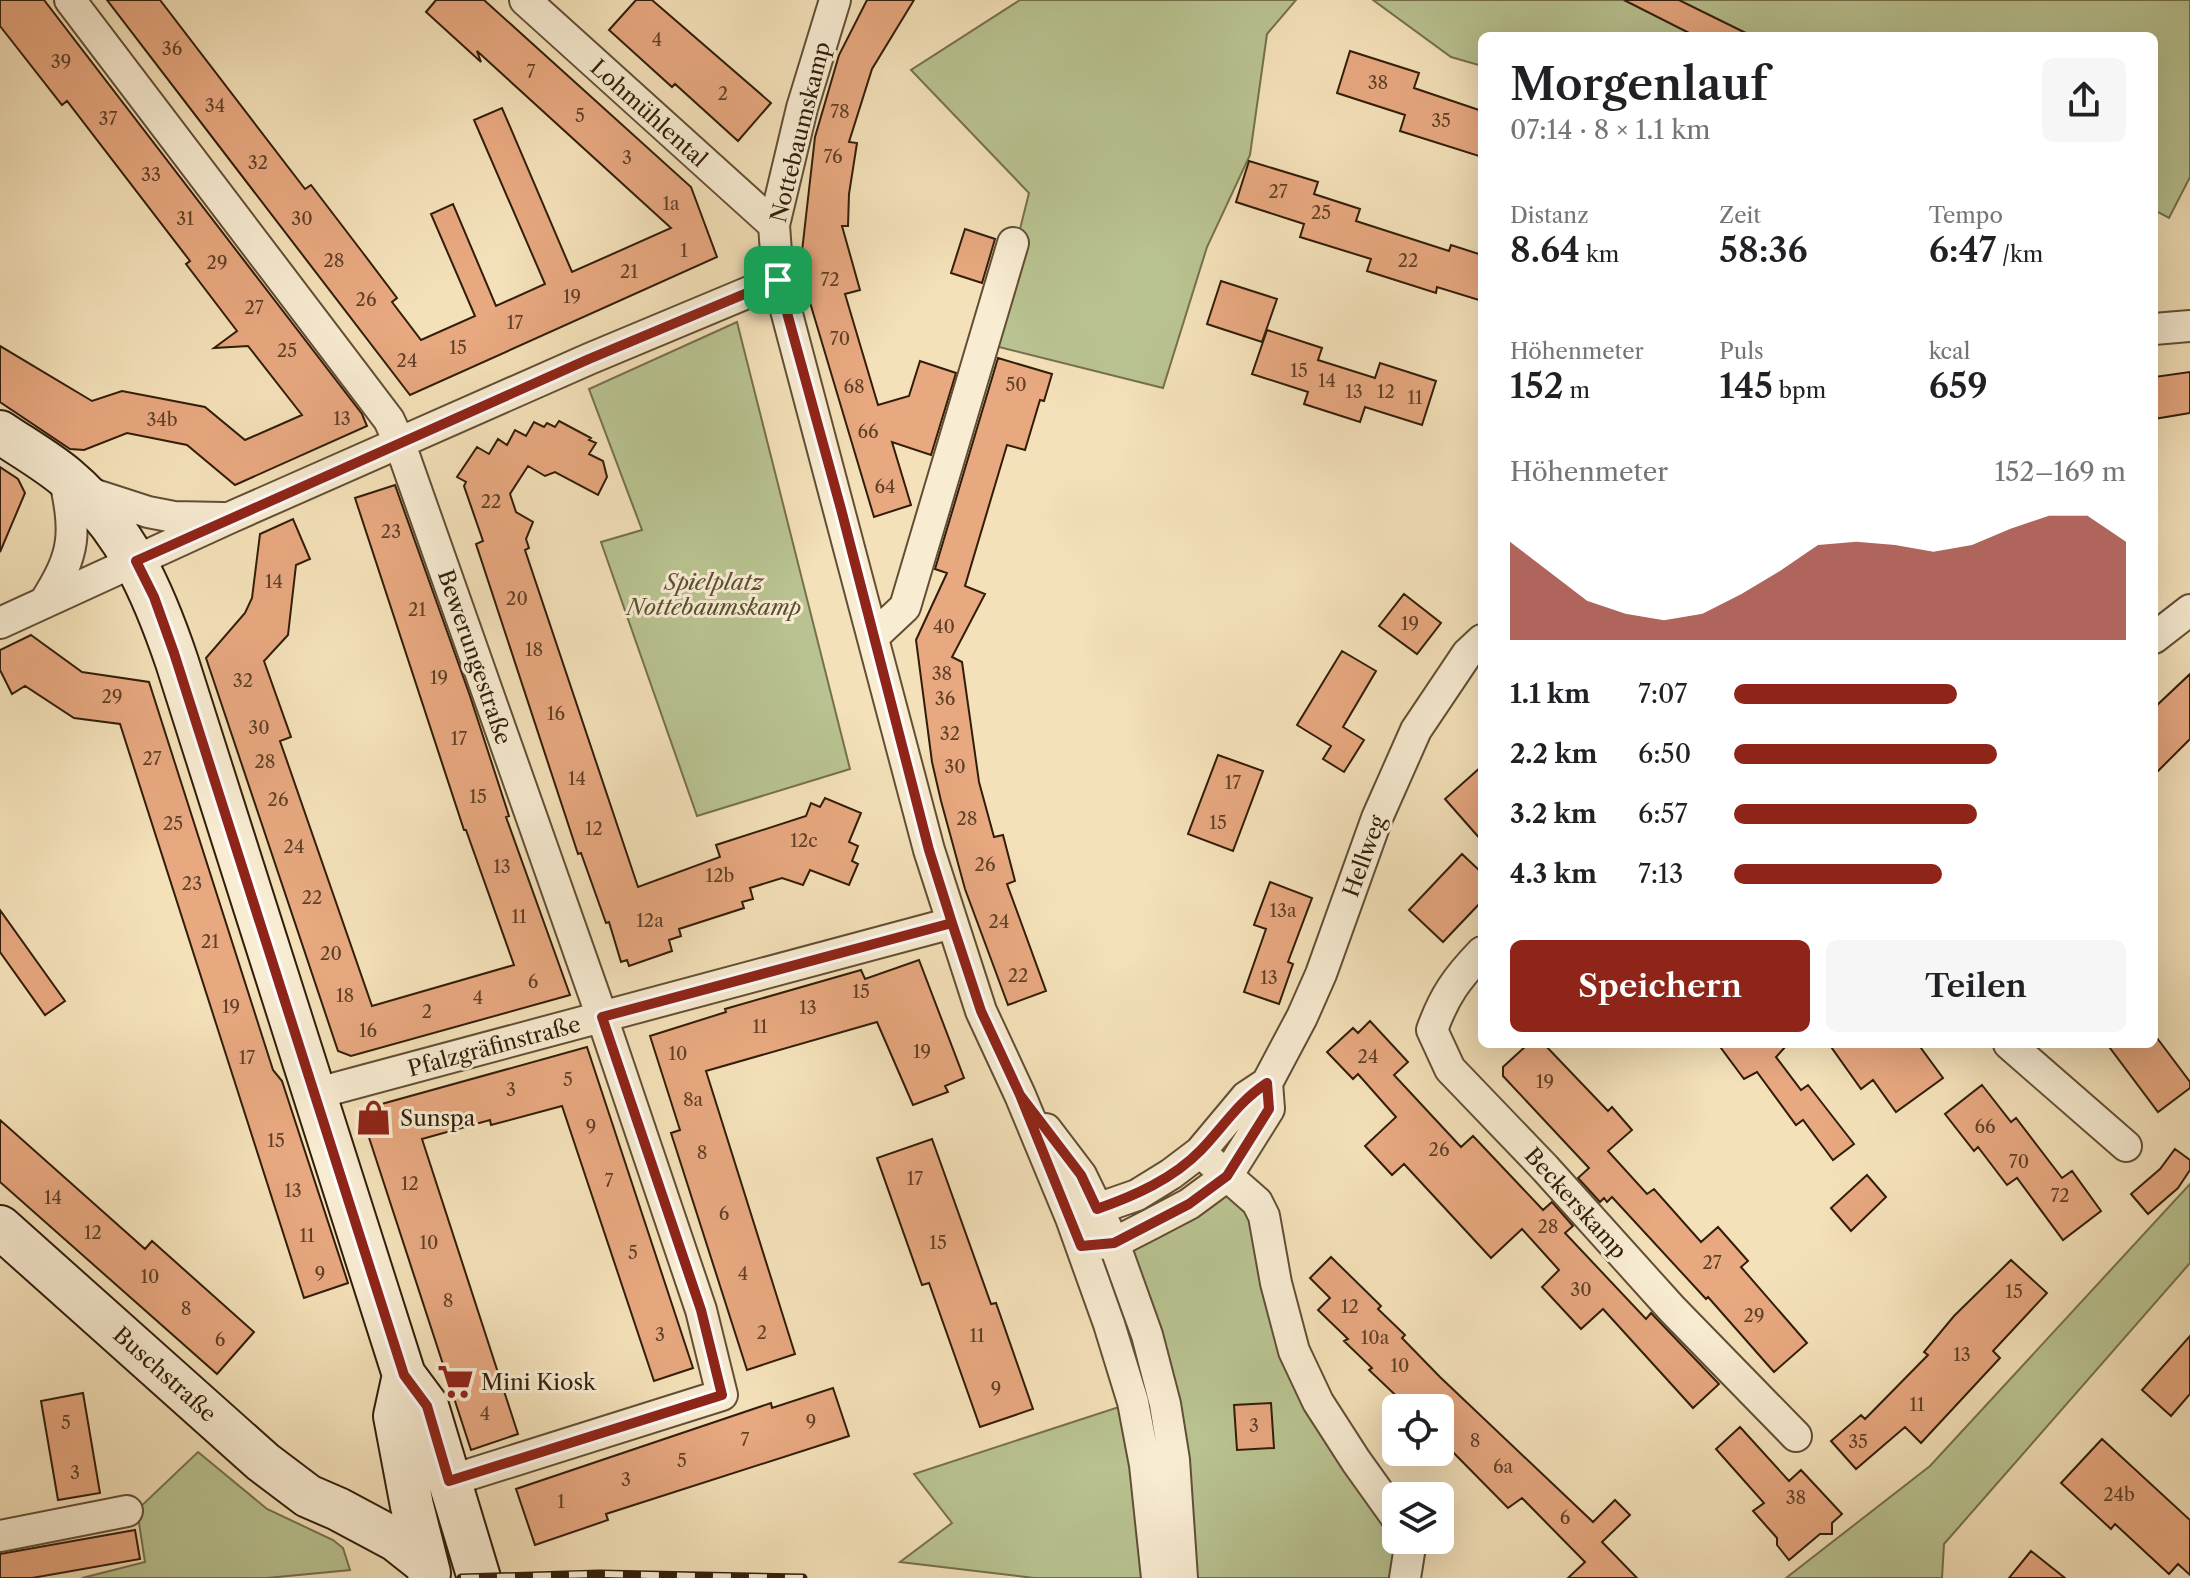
<!DOCTYPE html>
<html lang="de">
<head>
<meta charset="utf-8">
<style>
  :root { --surface:#fff; --page:#f6f6f6; --text:#202124; --muted:#757577; --accent:#8f2418 }
  body { margin:0; font-family:"Libre Caslon Text",serif; background:var(--page); color:var(--text); height:100vh; display:flex; flex-direction:column; font-size:30px; white-space:nowrap }
  * { box-sizing:border-box; margin:0 }
  p { font-size:26px; color:var(--muted) }
  .icon { flex:none; width:44px; height:44px; fill:none; stroke:currentColor; stroke-width:2; stroke-linecap:round; stroke-linejoin:round }
  .map { position:relative; flex:1; overflow:hidden }
  .sheet { position:absolute; left:1478px; top:32px; width:680px; height:1016px; display:flex; flex-direction:column; background:var(--surface); border-radius:12px; box-shadow:0 8px 32px #0002 }
  .sheet>* { flex:none }
  .controls { position:absolute; left:1382px; top:1394px; display:grid; gap:16px }
  .controls a { display:grid; place-items:center; width:72px; height:72px; border-radius:12px; background:var(--surface); box-shadow:0 8px 32px #0002; font-size:40px }
  .pin { position:absolute; display:grid; place-items:center; width:68px; height:68px; color:#fff; margin:-34px; border-radius:16px; box-shadow:0 4px 12px #0006 }
  .round { display:grid; place-items:center; flex:none; width:84px; height:84px; border-radius:12px; background:var(--page) }
  .headline { display:flex; align-items:center; justify-content:space-between; height:136px; padding:0 32px }
  h1 { font-size:44px; font-weight:600; line-height:60px }
  .stats { display:grid; grid-template-columns:repeat(3,1fr); gap:12px; height:136px; padding:8px 32px }
  .stats div { display:grid; align-content:center }
  .stats b { font-size:34px; font-weight:600 }
  .stats small { font-size:22px; font-weight:400 }
  .stats p { font-size:22px }
  .chart { height:224px; padding:16px 32px }
  .chart p { display:flex; justify-content:space-between }
  .chart svg { width:100%; height:144px; margin-top:8px; fill:var(--accent); opacity:.7 }
  .action { display:flex; gap:16px; margin-top:auto; padding:16px 32px }
  .action a { flex:1; height:92px; border-radius:12px; background:var(--accent); color:#fff; font-size:32px; font-weight:600; line-height:92px; text-align:center }
  .action a+a { background:var(--page); color:var(--text) }
  ul { padding:0 32px; list-style:none; font-size:26px }
  li { display:grid; grid-template-columns:128px 96px 1fr; align-items:center; height:60px }
  li i { height:20px; border-radius:10px; background:var(--accent) }
  .map>svg:first-child { display:block }
  .green { fill:#b9c391; stroke:#75704d; stroke-width:2 }
  .building { fill:#e8a880; stroke:#311d09; stroke-width:2 }
  .lines { fill:none; stroke-linecap:round; stroke-linejoin:round }
  .minor-casing { stroke:#624e35; stroke-width:34 }
  .secondary-casing { stroke:#311d09; stroke-width:46 }
  .minor { stroke:#f8ecd2; stroke-width:30 }
  .secondary { stroke:#f8ecd2; stroke-width:42 }
  .rail-casing { stroke:#311d09; stroke-width:9 }
  .rail { stroke:#f8ecd2; stroke-width:6; stroke-dasharray:18; stroke-linecap:butt }
  .route-casing { stroke:#fff; stroke-width:16 }
  .route { stroke:#8f2418; stroke-width:10 }
  .labels { text-anchor:middle; stroke-width:6; stroke-linejoin:round; paint-order:stroke }
  .number-label { font-size:18px; fill:#5f4027 }
  .street-label { font-size:22px; fill:#311d09; stroke:#f8ecd2 }
  .park-label { font-size:22px; font-style:italic; fill:#5a4f32; stroke:#f8ecd2 }
  .poi-label { font-size:22px; fill:#311d09; stroke:#f8ecd2; text-anchor:start }
</style>
</head>
<body>
<div class="map">
<svg width="2190" height="1578" viewBox="0 0 2190 1578">
  <rect width="100%" height="100%" fill="#f4e1b9"/>
  <filter id="stains"><feTurbulence type="fractalNoise" baseFrequency=".0025" numOctaves="4"/><feColorMatrix values="0 0 0 0 .2 0 0 0 0 .09 0 0 0 0 .02 0 0 0 .5 -.17"/></filter>
  <radialGradient id="worn" r=".72"><stop offset=".6" stop-color="#630" stop-opacity="0"/><stop offset="1" stop-color="#630" stop-opacity=".3"/></radialGradient>
  <path class="green" d="M1020,0H1296L1267,34L1250,155L1207,247L1163,388L991,345L1029,193L911,70Z
    M1373,0H2190V177L2169,218L2154,210V36H1482V66L1451,57Z
    M737,322L850,769L697,816L601,542L642,530L589,389Z
    M1227,1178L1246,1193L1272,1284L1396,1523L1400,1578H1158L1084,1249Z
    M2190,1184V1263L1944,1544L1942,1578H1786L1930,1466Z
    M1131,1403L1153,1578H1034L900,1562L952,1523L914,1474Z
    M198,1452L267,1509L333,1540L343,1548L350,1570L267,1578H82L145,1562L137,1510Z"/>
  <path class="building" d="M0,0H44L362,414L367,426L235,485L187,445L127,433L84,450L70,449L0,402V346L92,401L122,391L205,407L245,440L302,415L248,346L214,348L237,331L186,264L190,261L67,101L62,105L0,26Z
    M107,0H160L305,189L311,185L363,253L397,298L392,302L421,340L475,316L431,214L453,204L496,306L545,284L474,120L502,108L572,272L671,228L477,51L481,62L426,12L436,0H484L691,187L717,257L410,395Z
    M636,0H652L771,103L738,141L675,84L672,87L609,30Z
    M867,0H914L872,69L849,142L857,143L849,194L848,226H842L860,290L845,294L878,405L909,396L920,361L956,373L931,455L892,442L911,505L874,517L800,269L815,137L839,55Z
    M1624,0H1679L1752,36H1695Z
    M1350,51L1419,73L1414,88L1482,111V157L1400,131L1405,115L1337,93Z
    M1249,161L1318,182L1314,194L1360,209L1356,221L1449,251L1451,245L1482,255V301L1437,287L1436,293L1367,271L1371,259L1300,237L1304,224L1236,202Z
    M965,229L995,239L982,283L951,273Z
    M1221,281L1277,299L1262,342L1207,324Z
    M1267,330L1322,348L1318,360L1375,378L1380,363L1436,381L1422,425L1365,407L1360,422L1304,404L1308,392L1252,374Z
    M998,358L1052,374L1044,401L1040,400L1025,450L1007,445L965,586L985,594L952,657L962,662L979,782L994,837L1003,835L1015,881L1007,884L1046,991L1008,1005L965,889L941,801L932,762L916,640L947,573L935,569Z
    M2190,372V413L2154,419V377Z
    M559,421L591,438L589,440L596,443L589,454L603,461L607,477L598,495L555,472L545,476L528,466L510,494L516,512L533,522L526,539L529,548L525,550L638,887L720,857L716,845L806,816L811,803L820,807L825,798L861,813L849,842L858,846L852,861L858,864L849,885L810,870L803,885L782,878L750,888L753,899L742,902L744,908L679,929L681,936L669,940L672,951L629,966L627,960L621,962L609,922L606,923L581,853L578,854L476,544L483,541L464,486L466,482L457,477L477,447L489,454L498,439L507,445L515,430L526,436L534,422L544,427L547,423L555,427Z
    M0,467L18,479L25,493L0,552Z
    M395,485L470,696L509,816L506,817L570,995L351,1056L338,1051L206,658L245,613L252,598L260,534L293,519L310,559L296,565L288,635L264,661L291,737L280,741L372,1006L514,965L466,830H464L355,498Z
    M1404,594L1441,623L1417,654L1379,626Z
    M31,635L82,672L149,682L273,1070L282,1081L348,1283L304,1298L120,724L74,718L25,686L12,694L0,670V650Z
    M1342,651L1376,671L1343,727L1364,740L1344,772L1323,759L1331,746L1297,725Z
    M2190,674V739L2154,775V708Z
    M1218,755L1263,771L1233,851L1188,834Z
    M1482,766V841L1445,799Z
    M1462,854L1482,873V901L1443,942L1409,910Z
    M1270,882L1312,898L1288,962L1293,964L1279,1004L1244,992L1266,929L1254,925Z
    M0,910L65,1001L45,1015L0,952Z
    M919,960L964,1078L945,1086L948,1092L913,1105L877,1022L706,1071L795,1354L747,1370L671,1133L680,1130L650,1036L726,1012L725,1009L861,970L865,979Z
    M1370,1021L1408,1062L1394,1075L1461,1147L1473,1136L1543,1210L1552,1202L1573,1226L1565,1233L1646,1319L1651,1313L1719,1384L1693,1408L1603,1309L1581,1329L1542,1287L1559,1270L1522,1229L1491,1258L1404,1164L1392,1175L1365,1146L1396,1117L1358,1074L1353,1079L1327,1052L1353,1028L1358,1033Z
    M2157,1038L2190,1082V1088L2158,1112L2107,1044H2154Z
    M1528,1044H1544L1608,1111L1612,1107L1632,1130L1608,1151L1647,1194L1654,1189L1701,1242L1718,1227L1748,1261L1741,1267L1807,1343L1774,1372L1708,1297L1706,1299L1612,1197L1607,1202L1604,1198L1600,1202L1578,1178L1589,1168L1503,1076V1067Z
    M1718,1044H1788L1776,1057L1801,1090L1808,1085L1854,1144L1833,1160L1803,1120L1796,1125L1757,1072L1744,1079Z
    M1829,1044H1918L1943,1078L1896,1112L1873,1080L1861,1089Z
    M587,1047L693,1368L654,1381L562,1106L491,1125L490,1120L422,1139L518,1434L471,1450L360,1110Z
    M1982,1085L2011,1122L2016,1118L2062,1178L2072,1171L2101,1211L2063,1240L2017,1178L2007,1185L1978,1147L1974,1151L1945,1114Z
    M0,1120L145,1249L152,1241L254,1332L217,1374L0,1182Z
    M932,1139L991,1304L996,1303L1033,1409L980,1427L929,1283L922,1285L877,1158Z
    M2175,1149L2190,1160V1170L2178,1188L2148,1214L2131,1194L2160,1169Z
    M1867,1175L1886,1197L1851,1231L1831,1208Z
    M1331,1257L1381,1306L1378,1309L1405,1335L1402,1338L1440,1377L1593,1522L1615,1500L1630,1515L1602,1542L1637,1578H1568L1585,1562L1522,1498L1508,1508L1440,1439V1408H1409L1369,1370L1372,1368L1344,1341L1348,1339L1318,1310L1330,1298L1310,1278Z
    M2011,1260L2047,1293L1993,1351L2000,1358L1921,1443L1905,1427L1856,1469L1831,1441L1861,1415L1865,1419L1928,1355L1924,1352L1954,1316Z
    M2190,1336V1394L2171,1416L2142,1390Z
    M833,1388L849,1436L606,1514L608,1520L535,1545L516,1489L771,1403L772,1408Z
    M83,1393L100,1493L58,1500L41,1401Z
    M1271,1403L1274,1448L1237,1450L1234,1405Z
    M1740,1427L1789,1481L1801,1470L1842,1514L1832,1523V1534H1820L1789,1560L1777,1545V1538L1753,1511L1764,1503L1716,1449Z
    M2102,1439L2190,1520V1575L2178,1564L2169,1574L2115,1524L2111,1529L2061,1483Z
    M135,1530L140,1559L32,1578H0V1554Z
    M2031,1551L2065,1578H2009Z"/>
  <g class="lines">
    <defs>
      <path id="minor" d="M70,0L389,420L400,444L602,1017L701,1310L722,1395L449,1481L434,1473
        M525,0L774,225
        M835,0L802,108L774,225L778,280L929,850L981,1011L1020,1095L1071,1218L1109,1324L1133,1402L1145,1465L1157,1578
        M2154,329L2190,326
        M83,491L148,512L174,517L223,518
        M44,603C77,552 76,533 64,475
        M0,623L229,518L589,359L778,280
        M873,637L905,607L1013,243
        M2154,638L2190,610
        M1482,952C1457,978 1444,996 1432,1030L1450,1069L1545,1168L1672,1309L1796,1436
        M2009,1044L2126,1146
        M314,1094L952,923
        M1046,1129L1081,1175L1114,1243L1147,1335L1165,1404L1174,1460L1182,1578
        M1200,1152L1257,1202L1264,1216L1276,1283L1294,1351L1318,1402L1356,1461L1396,1517
        M1071,1218L1137,1195L1171,1174L1200,1152L1246,1097L1267,1083L1302,1017L1321,974L1377,818L1416,730L1467,654L1482,640
        M1097,1244L1114,1243L1151,1224L1189,1204L1227,1176L1269,1109L1267,1083
        M0,1536L127,1511
        M1405,1578L1411,1540"/>
      <path id="secondary" d="M0,432C22,447 47,461 67,478C125,527 153,591 177,662L404,1375L427,1406L479,1578
        M0,1227L263,1462L308,1496L338,1509L396,1540L425,1563
        M404,1375L395,1416L412,1506L429,1573"/>
    </defs>
    <use href="#minor" class="minor-casing"/>
    <use href="#secondary" class="secondary-casing"/>
    <use href="#minor" class="minor"/>
    <use href="#secondary" class="secondary"/>
    <defs>
      <path id="rail" d="M461,1578L599,1574L803,1578"/>
    </defs>
    <use href="#rail" class="rail-casing"/>
    <use href="#rail" class="rail"/>
  </g>
  <g class="lines">
    <defs>
      <path id="route" d="M778,280L589,359L136,561L154,597L174,653L404,1375L427,1406L449,1481L722,1395L701,1310L602,1017L952,923L981,1011L1020,1095L1081,1175L1097,1209C1134,1196 1173,1179 1201,1150C1224,1126 1238,1102 1267,1083L1269,1109L1227,1176L1189,1204L1114,1243L1081,1246L1020,1095L981,1011L952,923L929,850L841,509L778,280"/>
    </defs>
    <use href="#route" class="route-casing"/>
    <use href="#route" class="route"/>
  </g>
  <defs>
    <symbol id="shop-bare" viewBox="-9 -9 18 18"><path d="M-5-2.5h2.3a2.7 3.5 0 0 1 5.4 0H5L5.5 6h-11ZM-1.5-2.5h3a1.5 2.3 0 0 0-3 0Z" fill="#8f2418" stroke="#f8ecd2" stroke-width="2.5" paint-order="stroke"/></symbol>
    <symbol id="supermarket-bare" viewBox="-9 -9 18 18"><path d="M-6-5.5h2.5l.6 2H6L4.5 2H-2.5L-4.4-4H-6ZM-1.5 3.2a1.3 1.3 0 1 0 .1 0ZM3 3.2a1.3 1.3 0 1 0 .1 0Z" fill="#8f2418" stroke="#f8ecd2" stroke-width="2.5" paint-order="stroke"/></symbol>
  </defs>
  <g fill-rule="evenodd">
    <use href="#shop-bare" x="348" y="1092" width="51" height="51"/>
    <use href="#supermarket-bare" x="430" y="1356" width="51" height="51"/>
  </g>
  <g class="labels">
    <g class="number-label">
      <text x="657" y="46">4</text>
      <text x="172" y="55">36</text>
      <text x="61" y="68">39</text>
      <text x="531" y="78">7</text>
      <text x="1378" y="89">38</text>
      <text x="723" y="100">2</text>
      <text x="215" y="112">34</text>
      <text x="840" y="118">78</text>
      <text x="580" y="122">5</text>
      <text x="108" y="125">37</text>
      <text x="1441" y="127">35</text>
      <text x="833" y="163">76</text>
      <text x="627" y="164">3</text>
      <text x="258" y="169">32</text>
      <text x="151" y="181">33</text>
      <text x="1278" y="198">27</text>
      <text x="671" y="210">1a</text>
      <text x="1321" y="219">25</text>
      <text x="185" y="225">31</text>
      <text x="302" y="225">30</text>
      <text x="684" y="257">1</text>
      <text x="334" y="267">28</text>
      <text x="1408" y="267">22</text>
      <text x="217" y="269">29</text>
      <text x="629" y="278">21</text>
      <text x="830" y="286">72</text>
      <text x="572" y="303">19</text>
      <text x="366" y="306">26</text>
      <text x="254" y="314">27</text>
      <text x="515" y="329">17</text>
      <text x="840" y="345">70</text>
      <text x="458" y="354">15</text>
      <text x="287" y="357">25</text>
      <text x="407" y="367">24</text>
      <text x="1299" y="377">15</text>
      <text x="1327" y="387">14</text>
      <text x="1016" y="391">50</text>
      <text x="854" y="393">68</text>
      <text x="1354" y="398">13</text>
      <text x="1386" y="398">12</text>
      <text x="1415" y="404">11</text>
      <text x="342" y="425">13</text>
      <text x="162" y="426">34b</text>
      <text x="868" y="438">66</text>
      <text x="885" y="493">64</text>
      <text x="491" y="508">22</text>
      <text x="391" y="538">23</text>
      <text x="274" y="588">14</text>
      <text x="517" y="605">20</text>
      <text x="417" y="616">21</text>
      <text x="1410" y="630">19</text>
      <text x="944" y="633">40</text>
      <text x="534" y="656">18</text>
      <text x="942" y="680">38</text>
      <text x="439" y="684">19</text>
      <text x="243" y="687">32</text>
      <text x="112" y="703">29</text>
      <text x="945" y="705">36</text>
      <text x="556" y="720">16</text>
      <text x="259" y="734">30</text>
      <text x="950" y="740">32</text>
      <text x="459" y="745">17</text>
      <text x="152" y="765">27</text>
      <text x="265" y="768">28</text>
      <text x="955" y="773">30</text>
      <text x="577" y="785">14</text>
      <text x="1233" y="789">17</text>
      <text x="478" y="803">15</text>
      <text x="278" y="806">26</text>
      <text x="967" y="825">28</text>
      <text x="1218" y="829">15</text>
      <text x="173" y="830">25</text>
      <text x="594" y="835">12</text>
      <text x="804" y="847">12c</text>
      <text x="294" y="853">24</text>
      <text x="985" y="871">26</text>
      <text x="502" y="873">13</text>
      <text x="720" y="882">12b</text>
      <text x="192" y="890">23</text>
      <text x="312" y="904">22</text>
      <text x="1283" y="917">13a</text>
      <text x="519" y="923">11</text>
      <text x="650" y="927">12a</text>
      <text x="999" y="928">24</text>
      <text x="210" y="948">21</text>
      <text x="331" y="960">20</text>
      <text x="1018" y="982">22</text>
      <text x="1269" y="984">13</text>
      <text x="533" y="988">6</text>
      <text x="861" y="998">15</text>
      <text x="345" y="1002">18</text>
      <text x="478" y="1004">4</text>
      <text x="231" y="1013">19</text>
      <text x="808" y="1014">13</text>
      <text x="427" y="1018">2</text>
      <text x="760" y="1033">11</text>
      <text x="368" y="1037">16</text>
      <text x="922" y="1058">19</text>
      <text x="678" y="1060">10</text>
      <text x="1368" y="1063">24</text>
      <text x="247" y="1064">17</text>
      <text x="568" y="1086">5</text>
      <text x="1545" y="1088">19</text>
      <text x="511" y="1096">3</text>
      <text x="693" y="1106">8a</text>
      <text x="591" y="1133">9</text>
      <text x="1985" y="1133">66</text>
      <text x="276" y="1147">15</text>
      <text x="1439" y="1156">26</text>
      <text x="702" y="1159">8</text>
      <text x="2019" y="1168">70</text>
      <text x="915" y="1185">17</text>
      <text x="609" y="1187">7</text>
      <text x="410" y="1190">12</text>
      <text x="293" y="1197">13</text>
      <text x="2060" y="1202">72</text>
      <text x="53" y="1204">14</text>
      <text x="724" y="1220">6</text>
      <text x="1548" y="1233">28</text>
      <text x="93" y="1239">12</text>
      <text x="307" y="1242">11</text>
      <text x="429" y="1249">10</text>
      <text x="938" y="1249">15</text>
      <text x="633" y="1259">5</text>
      <text x="1712" y="1269">27</text>
      <text x="320" y="1280">9</text>
      <text x="743" y="1280">4</text>
      <text x="150" y="1283">10</text>
      <text x="1581" y="1296">30</text>
      <text x="2014" y="1298">15</text>
      <text x="448" y="1307">8</text>
      <text x="1350" y="1313">12</text>
      <text x="186" y="1315">8</text>
      <text x="1754" y="1322">29</text>
      <text x="762" y="1339">2</text>
      <text x="660" y="1341">3</text>
      <text x="977" y="1342">11</text>
      <text x="1375" y="1344">10a</text>
      <text x="220" y="1346">6</text>
      <text x="1962" y="1361">13</text>
      <text x="1400" y="1372">10</text>
      <text x="996" y="1395">9</text>
      <text x="1917" y="1411">11</text>
      <text x="485" y="1420">4</text>
      <text x="811" y="1428">9</text>
      <text x="66" y="1429">5</text>
      <text x="1254" y="1432">3</text>
      <text x="745" y="1446">7</text>
      <text x="1475" y="1447">8</text>
      <text x="1858" y="1448">35</text>
      <text x="682" y="1467">5</text>
      <text x="1503" y="1473">6a</text>
      <text x="75" y="1479">3</text>
      <text x="626" y="1486">3</text>
      <text x="2119" y="1501">24b</text>
      <text x="1796" y="1504">38</text>
      <text x="561" y="1508">1</text>
      <text x="1565" y="1524">6</text>
    </g>
    <g class="street-label">
      <text transform="translate(649 113) rotate(42)" y="8">Lohmühlental</text>
      <text transform="translate(800 132) rotate(-76)" y="8">Nottebaumskamp</text>
      <text transform="translate(475 657) rotate(71)" y="8">Bewerungestraße</text>
      <text transform="translate(1364 856) rotate(-70)" y="8">Hellweg</text>
      <text transform="translate(494 1046) rotate(-15)" y="8">Pfalzgräfinstraße</text>
      <text transform="translate(1576 1203) rotate(48)" y="8">Beckerskamp</text>
      <text transform="translate(165 1374) rotate(42)" y="8">Buschstraße</text>
    </g>
    <g class="park-label">
      <text x="714" y="590">Spielplatz<tspan x="714" dy="25">Nottebaumskamp</tspan></text>
    </g>
    <g class="poi-label">
      <text x="400" y="1126">Sunspa</text>
      <text x="481" y="1390">Mini Kiosk</text>
    </g>
  </g>
  <rect width="100%" height="100%" filter="url(#stains)"/>
  <rect width="100%" height="100%" fill="url(#worn)"/>
</svg>
<div class="controls">
<a><svg class="icon" aria-label="locate" viewBox="0 0 24 24"><circle cx="12" cy="12" r="6"/><path d="M12 2v4M12 18v4M2 12h4M18 12h4"/></svg></a>
<a><svg class="icon" aria-label="layers" viewBox="0 0 24 24"><path d="M12 4l9 5-9 5-9-5zM3 14l9 5 9-5"/></svg></a>
</div>
<div class="pin" style="left:778px;top:280px;background:#1e9e55"><svg class="icon" aria-label="arrive" viewBox="0 0 24 24"><path d="M6 21V4h12l-3 4 3 4H6"/></svg></div>
<section class="sheet">
<div class="headline"><div><h1>Morgenlauf</h1><p>07:14 · 8 × 1.1 km</p></div><a class="round"><svg class="icon" aria-label="share" viewBox="0 0 24 24"><path d="M12 15V3M7 8l5-5 5 5M5 13v7h14v-7"/></svg></a></div>
<div class="stats">
<div><p>Distanz</p><b>8.64<small> km</small></b></div>
<div><p>Zeit</p><b>58:36</b></div>
<div><p>Tempo</p><b>6:47<small> /km</small></b></div>
</div>
<div class="stats">
<div><p>Höhenmeter</p><b>152<small> m</small></b></div>
<div><p>Puls</p><b>145<small> bpm</small></b></div>
<div><p>kcal</p><b>659</b></div>
</div>
<div class="chart"><p><span>Höhenmeter</span>152–169 m</p>
<svg viewBox="0 0 160 44" preserveAspectRatio="none"><path d="M0 44V14L10 23L20 32L30 36L40 38L50 36L60 30L70 23L80 15L90 14L100 15L110 17L120 15L130 10L140 6L150 6L160 14V44z"/></svg>
</div>
<ul>
<li><b>1.1 km</b>7:07<i style="width:57%"></i></li>
<li><b>2.2 km</b>6:50<i style="width:67%"></i></li>
<li><b>3.2 km</b>6:57<i style="width:62%"></i></li>
<li><b>4.3 km</b>7:13<i style="width:53%"></i></li>
</ul>
<div class="action"><a>Speichern</a><a>Teilen</a></div>
</section>
</div>
</body>
</html>
